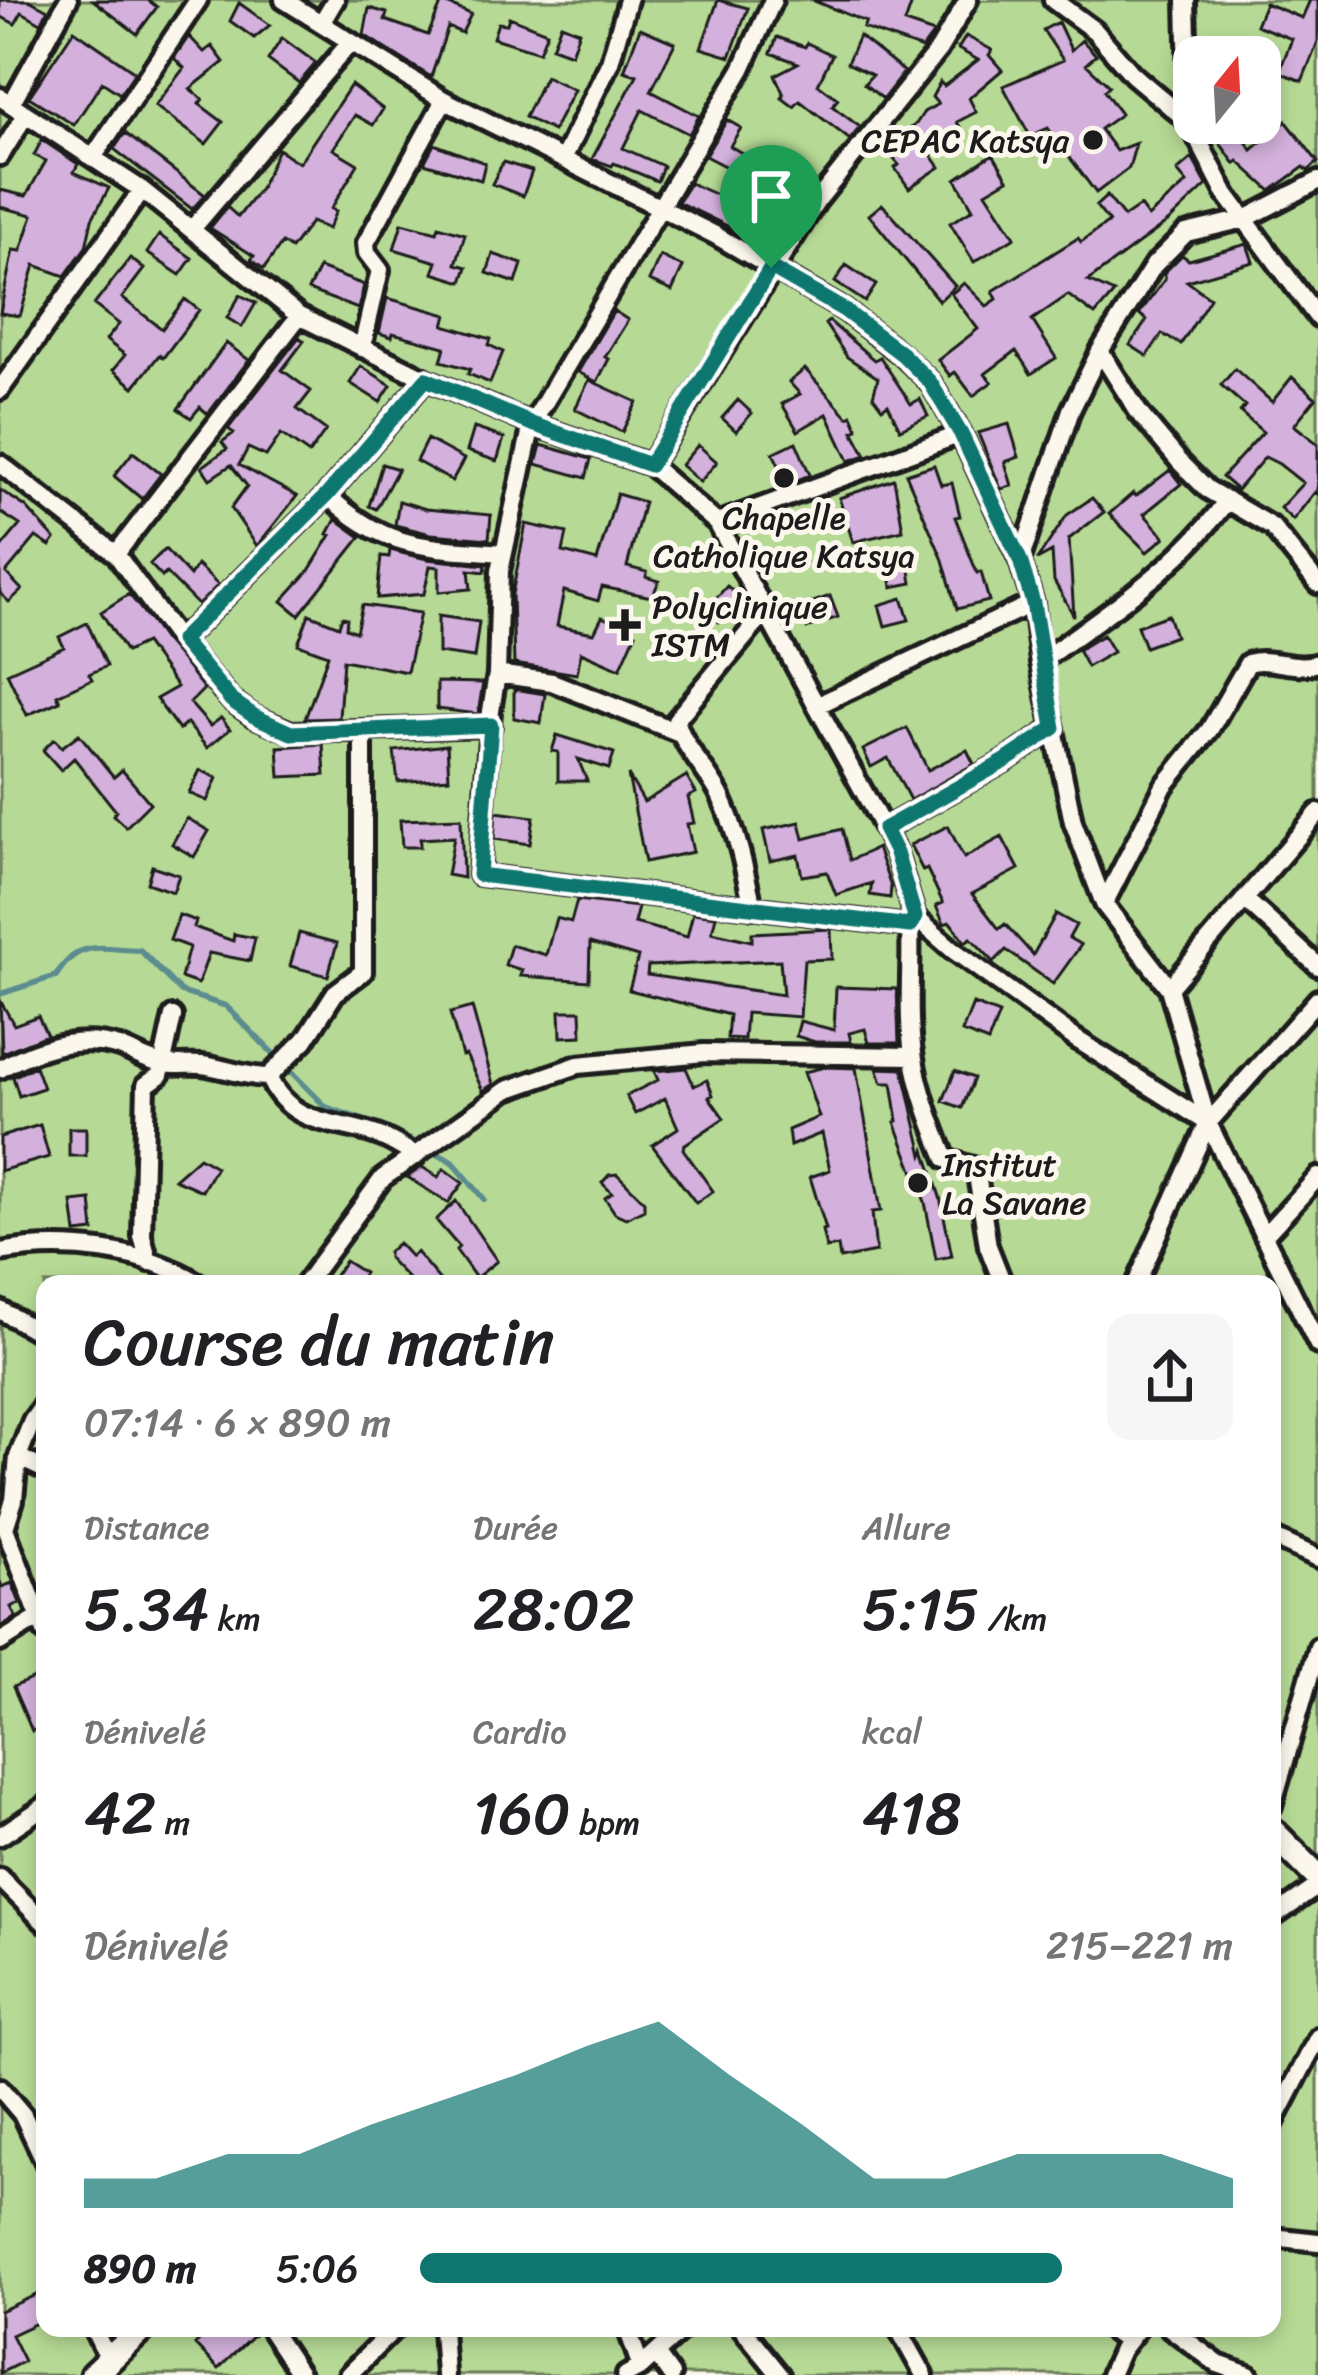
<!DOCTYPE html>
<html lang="fr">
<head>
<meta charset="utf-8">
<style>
  :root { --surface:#fff; --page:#f6f6f6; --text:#202124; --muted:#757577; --accent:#0f766e }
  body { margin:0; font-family:Sriracha,sans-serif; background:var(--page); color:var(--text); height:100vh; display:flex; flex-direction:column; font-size:45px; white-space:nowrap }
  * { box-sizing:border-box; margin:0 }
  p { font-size:39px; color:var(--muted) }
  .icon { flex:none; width:66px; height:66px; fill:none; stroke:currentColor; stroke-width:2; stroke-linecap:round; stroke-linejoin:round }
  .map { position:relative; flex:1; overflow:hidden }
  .drawer { position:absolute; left:36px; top:1275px; width:1245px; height:1062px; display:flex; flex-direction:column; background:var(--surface); border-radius:24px; box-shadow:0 6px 18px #0003 }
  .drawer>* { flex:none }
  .needle { width:78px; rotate:18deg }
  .buttons { position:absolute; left:1173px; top:36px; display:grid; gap:24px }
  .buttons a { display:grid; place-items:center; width:108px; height:108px; border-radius:24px; background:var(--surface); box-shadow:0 6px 18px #0003; font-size:60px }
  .pin { position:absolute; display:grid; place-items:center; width:102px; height:102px; color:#fff; margin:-123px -51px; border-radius:50% 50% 50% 0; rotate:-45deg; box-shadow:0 0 12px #0007 }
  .pin .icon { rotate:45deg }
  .round { display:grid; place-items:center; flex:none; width:126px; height:126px; border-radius:24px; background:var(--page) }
  .head { display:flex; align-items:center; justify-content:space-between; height:204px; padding:0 48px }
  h1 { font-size:66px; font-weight:600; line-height:90px }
  .metrics { display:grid; grid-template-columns:repeat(3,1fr); gap:18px; height:204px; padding:12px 48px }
  .metrics div { display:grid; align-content:center }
  .metrics b { font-size:60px; font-weight:600 }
  .metrics small { font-size:33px; font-weight:400 }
  .metrics p { font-size:33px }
  .chart { height:336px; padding:24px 48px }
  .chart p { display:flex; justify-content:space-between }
  .chart svg { width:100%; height:216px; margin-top:12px; fill:var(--accent); opacity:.7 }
  ul { padding:0 48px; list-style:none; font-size:39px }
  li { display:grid; grid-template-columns:192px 144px 1fr; align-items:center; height:90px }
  li i { height:30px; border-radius:15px; background:var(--accent) }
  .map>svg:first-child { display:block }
  .green { fill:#b6da95; stroke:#697b58; stroke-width:3; fill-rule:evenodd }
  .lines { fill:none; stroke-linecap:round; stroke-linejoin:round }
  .stream { stroke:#5b8c8f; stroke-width:6 }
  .building { fill:#d3b1dc; stroke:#1c1c1c; stroke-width:3; fill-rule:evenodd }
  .street-casing { stroke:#1c1c1c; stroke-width:26 }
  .secondary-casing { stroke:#1c1c1c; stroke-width:33 }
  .street { stroke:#fbf7ec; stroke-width:16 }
  .secondary { stroke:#fbf7ec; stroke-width:24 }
  .route-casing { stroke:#fff; stroke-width:24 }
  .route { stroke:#0f766e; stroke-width:15 }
  .poi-dot { fill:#1c1c1c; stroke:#fbf7ec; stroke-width:4.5 }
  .labels { text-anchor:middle; stroke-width:10; stroke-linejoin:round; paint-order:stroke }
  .poi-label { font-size:33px; fill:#1c1c1c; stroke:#fbf7ec; text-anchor:start }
</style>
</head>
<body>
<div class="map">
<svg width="1318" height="2375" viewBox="0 0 1318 2375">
  <rect width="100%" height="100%" fill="#fbf7ec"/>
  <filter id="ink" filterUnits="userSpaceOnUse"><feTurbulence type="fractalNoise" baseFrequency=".00833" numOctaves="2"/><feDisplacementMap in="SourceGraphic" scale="24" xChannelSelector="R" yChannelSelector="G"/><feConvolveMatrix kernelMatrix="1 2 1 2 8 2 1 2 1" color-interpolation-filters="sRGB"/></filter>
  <g filter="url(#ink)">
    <path class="green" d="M0,0H1318V2375H0ZM1194,57H1260V123H1194ZM45,1284H1272V2328H45Z"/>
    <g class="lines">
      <path class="stream" d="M0,994L56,976C79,938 100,949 140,950L181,992L226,1006L326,1107L384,1127L453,1162L484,1199"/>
    </g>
    <path class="building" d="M0,0H29L48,10L41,23L22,12L15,24L0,16Z
      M93,0H148L157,7L137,34Z
      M718,0L748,8L730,57L701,48Z
      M812,0H913L905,23L934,33L922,49L863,28L866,22Z
      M1310,0H1318V42L1302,81L1279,72L1292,39L1256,25L1265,3L1302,18Z
      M442,2L471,14L462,33L448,27L431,77L364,35L369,8L387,13L385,20L428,35Z
      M239,3L270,25L254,38L230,21Z
      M509,17L547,32L539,52L493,38L498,23L507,24Z
      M1058,22L1071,50L1082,40L1096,55L1086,64L1109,86L1104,91L1121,114L1100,129L1116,151L1136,143L1129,168L1096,193L1048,128L1030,136L1003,86L1063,60L1043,30Z
      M561,24L579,31L571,54L552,47Z
      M640,28L675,43L651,91L699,116L689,134L642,110L623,148L663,166L657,181L614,163L612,166L592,159L637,75L624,71Z
      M74,30L135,72L120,94L102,82L74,125L29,97Z
      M189,36L204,52L212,46L224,62L190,89L203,99L199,104L223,122L206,144L155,106L184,68L174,58Z
      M859,36L904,72L883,99L864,84L872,75L847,63Z
      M966,36L992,50L989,55L1002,70L969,98L976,112L957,122L962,130L928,150L940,167L909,188L895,168L899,165L885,149L916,124L924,112L938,104L932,97L940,82L944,86L978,60L958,49Z
      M777,37L805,47L807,43L832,55L818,84L838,99L832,106L860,127L850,140L800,101L794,107L782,98L784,95L775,75L798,63L771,53Z
      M282,38L316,63L299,83L268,60Z
      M545,76L574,90L553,131L525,117Z
      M351,85L383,109L373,125L355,115L333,149L358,164L331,209L336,211L328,229L311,222L291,249L282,243L264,269L251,260L254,256L210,228L227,207L238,217L260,189L278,149L299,163Z
      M727,120L741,128L730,146L747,156L738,173L705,156Z
      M1286,121L1318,162L1308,171L1304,167L1271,191L1238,161L1235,164L1217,139L1235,126L1252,150Z
      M125,133L205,195L192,209L114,149Z
      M42,140L78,164L74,172L109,188L92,219L86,247L65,276L35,265L20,316L0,313L13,250L21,251L33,215L0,207V190L26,196L46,161L34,155Z
      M434,144L485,163L481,180L424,163Z
      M993,154L1008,179L986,192L1015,237L974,262L950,223L973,209L956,179Z
      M1192,158L1207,185L1169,221L1088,281L1114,293L1095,315L1068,295L1032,320L1056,358L1031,374L1016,351L985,374L992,382L973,396L955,372L950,376L938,360L978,329L951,294L964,283L987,306L997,299L993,291L1078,238L1081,242L1109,222L1096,206L1107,196L1124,217L1140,206L1148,217L1187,183L1177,171Z
      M503,162L532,171L523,196L492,184Z
      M690,183L779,223L769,246L678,202Z
      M882,204L955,286L939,301L869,215Z
      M402,223L437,232L439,226L465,234L456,264L467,267L462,282L433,273L437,262L394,249Z
      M159,235L192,258L180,275L147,253Z
      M1247,244L1253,262L1187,281L1210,298L1181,344L1162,334L1147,356L1130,345L1147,320L1139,314L1165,279L1164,273L1182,255L1189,260Z
      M493,254L522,264L516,283L487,273Z
      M660,256L683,267L672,291L649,281Z
      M130,258L144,269L122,298L162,329L185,299L199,310L163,358L159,355L134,387L113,370L125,355L106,340L119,324L94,305Z
      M846,265L876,285L865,302L835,282Z
      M319,268L364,285L358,309L308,290Z
      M240,295L256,303L242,327L227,318Z
      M387,298L447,315L444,325L491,339L489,345L503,352L490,383L468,374L470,369L441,361L445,347L393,333L392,337L379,333Z
      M614,311L628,320L605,357L609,359L597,382L578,372Z
      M829,321L874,360L880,357L911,404L920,399L928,416L900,429L888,404L882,408L873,396L878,378L847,357L825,324Z
      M299,337L304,341L282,370L311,391L297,409L326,430L309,454L281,434L266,456L248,448L239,465L297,496L257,546L231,508L247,486L231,465L210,479L202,467L227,449L222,442L234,433L228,429Z
      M226,343L249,360L208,414L200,407L191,418L178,409Z
      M361,366L391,385L380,402L350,383Z
      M805,369L848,417L852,415L858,429L853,431L866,455L849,461L827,414L798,431L782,404L800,394L789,382Z
      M1235,369L1272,402L1292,377L1316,398L1294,425L1318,444V494L1315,492L1293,520L1280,508L1303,483L1279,464L1265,457L1237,490L1222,477L1263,432L1240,412L1245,406L1221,385Z
      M589,380L637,402L622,432L575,409Z
      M738,400L752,413L736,431L722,418Z
      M1009,424L1019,457L1005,462L1012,486L1001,489L978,433Z
      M474,428L504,438L497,461L467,451Z
      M427,439L464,459L452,481L416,461Z
      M796,442L810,475L788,484L773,453Z
      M541,445L591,459L586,478L536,464Z
      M698,445L717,462L700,482L681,465Z
      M133,452L161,474L142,499L114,476Z
      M382,464L398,469L376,509L369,506Z
      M934,465L941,485L952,483L960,516L955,517L977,573L981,572L989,601L957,609L943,560L906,474Z
      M1170,470L1181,484L1144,514L1165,537L1147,552L1109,514L1133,493L1136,496Z
      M894,479L903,530L853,542L839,498Z
      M0,490L26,507L55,539L50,546L36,537L6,573L22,590L9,602L0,593V549L20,525L0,512Z
      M617,494L644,502L627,567L647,572L646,577L659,581L652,597L602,587L598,601L564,591L557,626L594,633L602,617L636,633L620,669L581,652L577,674L514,664L512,594L526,524L567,533L563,552L597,561Z
      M1092,498L1104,512L1069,539L1074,616L1054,581L1052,552L1037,560L1067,515Z
      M399,501L426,509L491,515L489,539L431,534L395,525Z
      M336,519L361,537L299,615L282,601L308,572L331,535L328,534Z
      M165,549L190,576L197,565L218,585L198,605L166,573L162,577L150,564Z
      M390,550L427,559L486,565L485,572L469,570L471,589L439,592V567L430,566L424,594L377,598L381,556L389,557Z
      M908,559L912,583L892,587L888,563Z
      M727,586L741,598L719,622L705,610Z
      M129,594L204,689L190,703L210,726L221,718L230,729L207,748L187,723L179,730L156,699L177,687L145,643L126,652L101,612Z
      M830,596L838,617L807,628L800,607Z
      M902,598L909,620L885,626L879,605Z
      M362,605L420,613L407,672L343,660L339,718L305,719L328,655L298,644L309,614L339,626L342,617L347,618L346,628L356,632Z
      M1168,615L1175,636L1145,647L1137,626Z
      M438,616L479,622L474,658L438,653Z
      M87,623L107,666L89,674L92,679L57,695L60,701L27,715L7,673L64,647L59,637Z
      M1103,635L1113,652L1087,667L1078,650Z
      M437,682L483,683L478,714L437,709Z
      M514,689L545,694L541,723L514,718Z
      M907,728L928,770L967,750L974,764L910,800L888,758L871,767L863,750Z
      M79,734L114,777L122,770L150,803L126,827L113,815L116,811L74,758L61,770L43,750L54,739L62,747Z
      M557,735L614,753L609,769L578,759L587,781H558V752L552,751Z
      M323,744L325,775L280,777L278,747Z
      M447,745L449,778L398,782L394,751Z
      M200,770L217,778L207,801L189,793Z
      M628,775L644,802L686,776L696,793L688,797L694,823L687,824L693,852L645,862Z
      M496,812L534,817L530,844L494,839Z
      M187,818L209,831L194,857L172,844Z
      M461,818L463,878L447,875L454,837L420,839V847H402L400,820Z
      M800,822L804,839L842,829L850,860L877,848L891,887L890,898L870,895L872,883L836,895L827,872L802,876L798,855L770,861L763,830Z
      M948,826L964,858L1002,837L1019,869L972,894L999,929L1005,924L1033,955L1056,914L1076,925L1069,938L1081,945L1053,984L1006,950L994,962L971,938L965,942L950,922L944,924L936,906L943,903L927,869L923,871L910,845Z
      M152,866L179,875L173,892L147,883Z
      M577,900L638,907L634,923L687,937L693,913L716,916L712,932L752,941V933L831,929L832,959L804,960L800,1017L746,1013L744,1039L727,1038L729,1015L629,990L638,957L590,943L589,981L520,976L522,970L505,965L511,945L546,955L556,918L571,922ZM780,960L783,995L647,975L648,966Z
      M179,915L196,921L194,927L233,941L234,934L255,938L250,961L209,953L198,984L181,978L189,947L170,940Z
      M299,933L337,943L328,976L290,966Z
      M836,987L897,989L899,1043H869L865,1029L849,1033L851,1042H815L796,1036L800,1021L834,1030Z
      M0,1000L14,1025L38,1016L47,1035L2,1053Z
      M973,1004L999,1014L988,1042L962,1032Z
      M472,1007L493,1084L483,1091L466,1055L462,1056L450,1013Z
      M560,1011H581L582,1036L561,1037Z
      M35,1066L43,1088L19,1096L13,1077Z
      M825,1067L856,1068L881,1211L872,1212L876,1252L840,1259L838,1246L826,1248L822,1230L826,1229L810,1177L830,1170L822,1133L790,1146L788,1130L819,1117L804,1072Z
      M686,1068L694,1086L707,1080L713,1095L709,1097L724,1118L684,1145L683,1149L713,1191L696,1203L652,1145L678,1128L665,1098L635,1114L626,1096L658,1080L654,1071Z
      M877,1068L903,1069L923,1155L925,1150L940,1197L952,1256L936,1259L925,1202L895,1122L898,1121L892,1083H882Z
      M955,1071L974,1078L962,1108L943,1101Z
      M40,1125L49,1157L0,1171V1137Z
      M69,1128H86V1156H69Z
      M199,1157L216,1167L202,1191L174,1179Z
      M422,1167L438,1177L444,1169L463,1183L448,1203L407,1177Z
      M617,1174L644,1201V1209L626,1218L615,1213L605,1198L612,1193L602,1183L609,1175Z
      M91,1200L94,1231L76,1233L72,1202Z
      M456,1201L497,1261L476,1278L456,1250L459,1247L436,1220Z
      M398,1243L411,1257L416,1252L443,1284H413L388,1258V1252Z
      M345,1261L364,1273L357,1284H329Z
      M0,1581L2,1587L12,1583L20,1603L11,1607L16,1617L0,1627Z
      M45,1673V1725L32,1731L13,1687Z
      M45,2291V2319L11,2335L24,2361L0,2373V2311Z
      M213,2328H256L257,2332L218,2369L195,2345Z"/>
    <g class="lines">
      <defs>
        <path id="street" d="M284,0L444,100L715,235L844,310L901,354L930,382L961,434L1020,561
          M773,0L742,69L532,424L500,571L497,674L491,711L479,875L910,926
          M1053,0L1095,31L1133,75L1189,122L1226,194L1318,318
          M1186,0L1189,122
          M322,22L335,0
          M0,97L142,190L299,316L426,379L532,424L650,465L717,523L884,829L896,853L915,917L953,950L1076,1039L1208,1123
          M11,104L68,0
          M0,156L26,114
          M94,156L198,0
          M564,157L610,62L628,0
          M1318,181L1245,219L1186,233L1154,265L1100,351L1071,410L1020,561L1033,603L1040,662L1073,822L1104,904L1169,988L1208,1123L1318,1345
          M192,229L349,44
          M362,348L380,270L367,253L366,243L444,100
          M1100,351L1139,413L1179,461L1207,489L1272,527L1318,584
          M0,390L142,190
          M0,464L116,554L173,633L231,700L253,716L291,732L491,726
          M650,465L817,201L939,49L968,0
          M327,495C387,551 426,547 504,553
          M717,523L961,434
          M116,554L299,316
          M181,640L327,495L426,379
          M1040,662C1106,613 1179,568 1227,500
          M497,674L552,682L680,733
          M818,705L1033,603
          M884,829L1005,761L1054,728
          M1247,901L1318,966
          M1104,904L1164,786L1210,729L1248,663C1271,656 1294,671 1318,663
          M753,908C745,870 737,831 720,795C706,768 684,749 676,720L767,610
          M915,918L910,926C912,970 906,1016 914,1059C920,1094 933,1126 946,1159L976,1168L988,1246L1003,1284
          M1169,988L1318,813
          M0,1069C36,1048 78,1035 119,1047C134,1052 148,1062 164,1064C177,1066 190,1064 202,1065C225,1068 244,1077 268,1077L305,1040L335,993L363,972V731
          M268,1077C294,1130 336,1118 382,1137C394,1142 405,1149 416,1156
          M1264,1236L1318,1177
          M0,1252C65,1240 143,1249 200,1284
          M149,1262L142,1236L146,1085L160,1075L173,1016
          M305,1284L383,1178L507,1090L578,1065L704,1053L913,1056
          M1136,1284L1208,1123L1318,999
          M0,1310L45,1336
          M45,1402L32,1421L18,1457L14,1500L5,1528L45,1632
          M18,1457L45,1470
          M1272,1537L1318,1558
          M0,1642L39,1618
          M1272,1806L1318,1647
          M0,1836L45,1806
          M0,1878L45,1923
          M1272,1918L1318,1886
          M0,2088L23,2115L45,2162
          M1272,2126L1318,2037
          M1272,2237L1318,2242
          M93,2328L109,2361
          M269,2328L300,2375
          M442,2328L445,2375
          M627,2328L641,2367
          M742,2328L780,2375
          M898,2328L924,2375
          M1108,2328L1127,2342
          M1170,2328L1218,2364L1249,2375
          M656,2354L671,2375
          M348,2375L395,2328
          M626,2375L641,2367L684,2328
          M1110,2375L1121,2350L1138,2328"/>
        <path id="secondary" d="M1272,1831L1318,1877
          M93,2375L143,2328"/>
      </defs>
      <use href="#street" class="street-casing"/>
      <use href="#secondary" class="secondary-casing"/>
      <use href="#street" class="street"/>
      <use href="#secondary" class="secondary"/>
    </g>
  </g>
  <g class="lines" filter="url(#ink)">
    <defs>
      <path id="route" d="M771,268L844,310L902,354L930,382L961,434L1020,560L1033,603L1054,728L1005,761L884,829L896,853L915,917L910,926L479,875L491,725L291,733L254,716L231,700L181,640L327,495L426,379L532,424L650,465Z"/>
    </defs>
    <use href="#route" class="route-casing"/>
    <use href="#route" class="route"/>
  </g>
  <g class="poi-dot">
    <circle cx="1093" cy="140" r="12"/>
    <circle cx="784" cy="478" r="12"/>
    <path d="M619 607h12v12h12v12h-12v12h-12v-12h-12v-12h12z"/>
    <circle cx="918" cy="1183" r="12"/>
  </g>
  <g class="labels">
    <g class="poi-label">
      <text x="1069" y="152" text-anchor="end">CEPAC Katsya</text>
      <text x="784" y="529" text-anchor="middle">Chapelle<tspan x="784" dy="38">Catholique Katsya</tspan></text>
      <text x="652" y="618">Polyclinique<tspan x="652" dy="38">ISTM</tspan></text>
      <text x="942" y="1176">Institut<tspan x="942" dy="38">La Savane</tspan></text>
    </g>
  </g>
</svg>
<div class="buttons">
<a><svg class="needle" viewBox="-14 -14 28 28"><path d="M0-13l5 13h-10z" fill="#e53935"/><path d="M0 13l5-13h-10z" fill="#757577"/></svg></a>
</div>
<div class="pin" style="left:771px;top:268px;background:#1e9e55"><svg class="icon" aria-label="arrive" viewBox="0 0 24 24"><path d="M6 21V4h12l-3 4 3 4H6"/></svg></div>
<section class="drawer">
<div class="head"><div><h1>Course du matin</h1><p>07:14 · 6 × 890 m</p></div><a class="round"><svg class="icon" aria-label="share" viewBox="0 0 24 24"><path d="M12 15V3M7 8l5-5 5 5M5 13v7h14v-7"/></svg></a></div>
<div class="metrics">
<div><p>Distance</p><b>5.34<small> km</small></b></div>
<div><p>Durée</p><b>28:02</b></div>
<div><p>Allure</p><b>5:15<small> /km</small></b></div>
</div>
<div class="metrics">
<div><p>Dénivelé</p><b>42<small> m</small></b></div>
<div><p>Cardio</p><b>160<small> bpm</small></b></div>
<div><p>kcal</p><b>418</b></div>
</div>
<div class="chart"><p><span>Dénivelé</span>215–221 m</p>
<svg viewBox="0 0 160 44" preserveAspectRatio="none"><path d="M0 44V38L10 38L20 33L30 33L40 27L50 22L60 17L70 11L80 6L90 17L100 27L110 38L120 38L130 33L140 33L150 33L160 38V44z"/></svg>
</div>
<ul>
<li><b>890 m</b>5:06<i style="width:79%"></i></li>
</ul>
</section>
</div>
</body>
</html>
